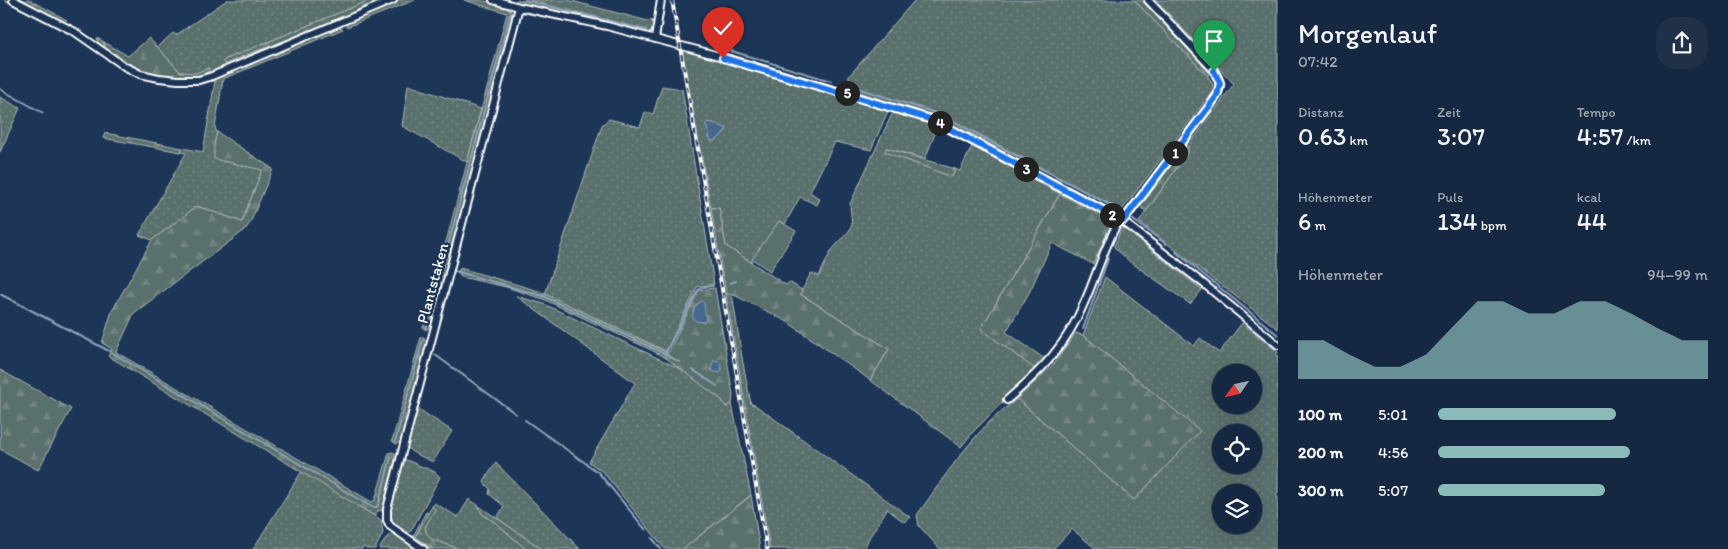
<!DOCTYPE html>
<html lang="de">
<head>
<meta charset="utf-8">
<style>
  :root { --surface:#162841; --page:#1f3048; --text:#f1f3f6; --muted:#9ea6b1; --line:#35445a; --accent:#8bbbb9 }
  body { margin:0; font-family:Itim,sans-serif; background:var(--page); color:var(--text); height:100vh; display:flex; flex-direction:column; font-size:19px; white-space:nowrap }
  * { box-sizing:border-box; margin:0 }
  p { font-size:16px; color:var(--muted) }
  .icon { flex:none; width:28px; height:28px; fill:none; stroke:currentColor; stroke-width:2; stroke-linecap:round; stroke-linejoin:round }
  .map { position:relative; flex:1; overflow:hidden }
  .sheet { display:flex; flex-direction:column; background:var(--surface); width:450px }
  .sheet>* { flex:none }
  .needle { width:32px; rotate:236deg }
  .fabs { position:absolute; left:1212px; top:364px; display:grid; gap:10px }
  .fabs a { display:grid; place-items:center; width:50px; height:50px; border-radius:50%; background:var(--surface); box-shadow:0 5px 20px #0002,0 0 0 1px var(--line); font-size:25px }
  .pin { position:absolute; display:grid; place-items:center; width:42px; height:42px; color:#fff; margin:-51px -21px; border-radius:50% 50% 50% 0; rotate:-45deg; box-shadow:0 0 5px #0007 }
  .pin .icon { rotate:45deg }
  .km { position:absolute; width:25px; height:25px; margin:-12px; border-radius:50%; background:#222; color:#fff; font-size:14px; line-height:25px; text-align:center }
  .round { display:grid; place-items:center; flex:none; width:52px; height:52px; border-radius:20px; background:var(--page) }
  .head { display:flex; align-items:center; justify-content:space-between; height:85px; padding:0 20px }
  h1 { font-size:28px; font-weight:600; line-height:38px }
  .stats { display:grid; grid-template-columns:repeat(3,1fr); gap:8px; height:85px; padding:5px 20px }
  .stats div { display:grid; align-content:center }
  .stats b { font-size:25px; font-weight:600 }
  .stats small { font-size:14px; font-weight:400 }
  .stats p { font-size:14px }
  .chart { height:140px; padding:10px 20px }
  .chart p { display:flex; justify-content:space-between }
  .chart svg { width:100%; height:90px; margin-top:5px; fill:var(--accent); opacity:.7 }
  ul { padding:0 20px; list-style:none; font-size:16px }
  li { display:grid; grid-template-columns:80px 60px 1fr; align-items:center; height:38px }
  li i { height:12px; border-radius:6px; background:var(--accent) }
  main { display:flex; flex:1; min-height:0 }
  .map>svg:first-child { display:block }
  .grass { fill:url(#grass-dots); stroke:#acb8b6; fill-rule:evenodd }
  .forest { fill:url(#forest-firs); stroke:#acb8b6; fill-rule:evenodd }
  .garden { fill:#5a706c; stroke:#acb8b6 }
  .water { fill:#45678c; stroke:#8fa4ba }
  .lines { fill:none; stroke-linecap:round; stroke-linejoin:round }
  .stream { stroke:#8fa4ba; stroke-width:2 }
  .street-casing { stroke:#fff; stroke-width:10 }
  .street { stroke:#1d3557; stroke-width:6 }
  .rail-casing { stroke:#fff; stroke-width:4 }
  .rail { stroke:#1d3557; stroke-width:2; stroke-dasharray:5.5; stroke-linecap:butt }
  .route-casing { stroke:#fff; stroke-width:10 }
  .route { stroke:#1a73e8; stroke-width:6 }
  .labels { text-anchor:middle; stroke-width:5; stroke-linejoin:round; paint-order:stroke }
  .street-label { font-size:16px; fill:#fff; stroke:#1d3557 }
</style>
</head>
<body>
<main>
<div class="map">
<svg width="1278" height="549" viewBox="0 0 1278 549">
  <defs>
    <pattern id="grass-dots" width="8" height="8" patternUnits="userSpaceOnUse" patternTransform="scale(1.25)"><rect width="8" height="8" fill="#5a706c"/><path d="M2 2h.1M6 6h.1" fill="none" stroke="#738582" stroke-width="1.8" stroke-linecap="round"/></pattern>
    <pattern id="forest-firs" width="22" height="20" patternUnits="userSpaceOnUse" patternTransform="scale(1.25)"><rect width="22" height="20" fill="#5a706c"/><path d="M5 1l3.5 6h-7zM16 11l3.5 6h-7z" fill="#738582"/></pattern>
  </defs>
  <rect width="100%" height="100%" fill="#1d3557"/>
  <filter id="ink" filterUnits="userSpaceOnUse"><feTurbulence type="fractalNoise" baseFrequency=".02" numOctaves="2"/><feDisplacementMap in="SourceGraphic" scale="10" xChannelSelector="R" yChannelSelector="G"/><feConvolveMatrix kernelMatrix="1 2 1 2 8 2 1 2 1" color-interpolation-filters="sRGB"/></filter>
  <g filter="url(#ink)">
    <path class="grass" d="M4,0H7L76,35L123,68L190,82L339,26L343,29L223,79L215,128L217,132L214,145L262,170L242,222L197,206L152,240L139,235L186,153L181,152L182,148L203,152L215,81L196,83H181L156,81L141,78L120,67L71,33Z
      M227,0H370L224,60L225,64L387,0L200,78C178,78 151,78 131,68C125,64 118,59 112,55C105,50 99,47 97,38L104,42V48L107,50L134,67L153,74L195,77L205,74L209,68L196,73L180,72L157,47L173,33L176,35Z
      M399,0H415L347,27V23L350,21Z
      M524,0H568L648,21L652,20L654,26L651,32L646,34L626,28L628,26L626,25L603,19L602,21L597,20V17Z
      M915,0H1134L1208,76L1213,85V91L1122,210L938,117L848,89L849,76Z
      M1156,0H1278V329L1139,222L1188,152V146L1234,84Z
      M682,50L711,57L887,109L888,111L871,150L835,142L810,192L820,199L817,205L800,197L785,224L779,221L751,262L726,246L719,208H711ZM709,122L726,128L727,130L717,140L711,141L706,125Z
      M408,85L481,109L467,162L402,126Z
      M662,86L682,89L714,284L697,287L666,351L545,294L602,125L609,119L640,127L645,112L653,114Z
      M0,97L20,108L0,152Z
      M895,111L927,120L938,126L925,159L887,148L885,152L952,177L955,169L960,171L972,146L1060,194L981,329L1035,369L973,432L961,447L870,380L889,349L800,294L811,273L819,276L831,251L849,231L852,225L850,204L891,116Z
      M1122,227L1202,290L1190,304L1129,261L1114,247Z
      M1105,277L1194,346L1200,338L1219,353L1242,323L1278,352L1276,355L1278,356V492L1276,495L1278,497V549H1096L1072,529L1053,549H940L919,526L917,515C947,474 975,428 1017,399L1134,500L1199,431L1083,335ZM1221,372H1254V405H1221ZM1221,432H1254V465H1221ZM1221,492H1254V525H1221Z
      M732,293L742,358L751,404L755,405L910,517L904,522L887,509L869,538L864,549H770L726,294Z
      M516,296L544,304L683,370L722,400L726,407L732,404L751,495L683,549H665L603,472L589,462L635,383Z
      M417,408L452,431L433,462L412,452L406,446L408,435Z
      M404,459L435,472L440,477L411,531L407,533C377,522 396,482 402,460Z
      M496,463L580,549H542L497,518L504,506L489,494L490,489L484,483L485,479Z
      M302,471L381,520L383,533L375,549H367L363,547L362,549H253Z
      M469,499L479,506L482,514L495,522L526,549H459L431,539L426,532L425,527L435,510L432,506L434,503L458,517Z
      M426,512L428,513L415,537L434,549C424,549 416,545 413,536Z
      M393,533L419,549H379L387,537Z"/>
    <path class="forest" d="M17,0H30L67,20L66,21L63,23Z
      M370,0H384L269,47L255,51L225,64L223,62L224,60Z
      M464,0C479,0 499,1 511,11L512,21L430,327L426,330L423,328L507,13Z
      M516,0L532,2L598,19L597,20L518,4L516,3Z
      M1134,0H1141L1209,72L1208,76Z
      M149,38L180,72L196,73L209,68V71C182,86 140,72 116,56C110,52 104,50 104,42L128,56Z
      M217,132L273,169L250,223L245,230L134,313L116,352L372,502L375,500L389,453L391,452L395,453V459L382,511L378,510L375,516L108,356L112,349L102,343L112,311L152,240L197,206L242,222L262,170L214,159V145Z
      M105,133L182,148L181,152L108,139L103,138Z
      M1188,146V152L1147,210L1142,209L1141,203L1183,148Z
      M886,148L955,169L952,177L885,152Z
      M1060,194L1112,222L1093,264L1052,243L1029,293L1006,332L1045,359L1035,369L981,329Z
      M711,208H719L726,246L786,285L789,282L802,290L800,294L889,349L870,380L786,321L732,294H726Z
      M460,268L539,291L668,353L699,290L715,288L733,395L732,404L726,407L722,400L666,358L651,350L543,299L506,287L461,277L458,272ZM698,303L706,316L704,322L696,321L693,312Z
      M1076,333L1083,335L1200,431L1134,500L1017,399L1054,364Z
      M421,337H424L427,344L400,442L396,444L392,441Z
      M0,370L71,409L38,470L0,449Z
      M751,495L760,549H683L748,498Z
      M432,506L435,510L425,527L426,532L431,539L459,549H434L415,537Z
      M479,506L542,549H526L495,522L482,514Z"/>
    <path class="garden" d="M779,221L796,231L770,271L752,259Z"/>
    <path class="water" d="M707,122L717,124L727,129L717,140L711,141L706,125Z
      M701,301L704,303L706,320L703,322L696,321L692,316L695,307Z
      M714,360H717L721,366L722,370L719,373L712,371L711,368Z"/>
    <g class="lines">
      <path class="stream" d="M525,0L646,30
        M718,47L831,81
        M848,85L942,115L1119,210
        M0,89L43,113
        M1132,219L1166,244
        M1176,252L1278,335
        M455,271L543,296L665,354L679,362
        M730,283L736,281
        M0,294L111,352L372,507H377L379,503L391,457
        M426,328L510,14
        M1083,329L1108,259
        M434,354L516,414
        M665,354L698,290L703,287L713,286
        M693,370L717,386
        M525,420L598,472L646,530
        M395,442L423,340
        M652,538L661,549
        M423,544L431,549"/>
      <defs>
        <path id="street" d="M13,0L75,32L124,66L140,74L159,78L178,80H199L212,76L393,0
          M493,0L519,7L607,26L723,57L933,120L1120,219L1204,284L1278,345
          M655,39L661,0
          M1123,221L1209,107C1220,91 1225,85 1212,68L1148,0
          M1007,400C1042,370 1067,345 1085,301C1097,274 1105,244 1120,219
          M423,549L390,526L387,520V509L519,7"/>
      </defs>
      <use href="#street" class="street-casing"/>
      <use href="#street" class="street"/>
      <defs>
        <path id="rail" d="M672,0L767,549"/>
      </defs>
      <use href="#rail" class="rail-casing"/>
      <use href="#rail" class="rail"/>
    </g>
  </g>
  <g class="lines" filter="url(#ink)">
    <defs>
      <path id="route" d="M723,58L933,120L1123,221L1217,96L1220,83L1214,71"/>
    </defs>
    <use href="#route" class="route-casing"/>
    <use href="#route" class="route"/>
  </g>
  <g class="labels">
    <g class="street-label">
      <text transform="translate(432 283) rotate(-75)" y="6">Plantstaken</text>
    </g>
  </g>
</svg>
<div class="fabs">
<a><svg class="needle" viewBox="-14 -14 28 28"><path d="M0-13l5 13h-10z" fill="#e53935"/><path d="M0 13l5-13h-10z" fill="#9ea6b1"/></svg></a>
<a><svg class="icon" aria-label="locate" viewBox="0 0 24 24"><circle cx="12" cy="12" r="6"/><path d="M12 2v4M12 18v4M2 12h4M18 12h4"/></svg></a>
<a><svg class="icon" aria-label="layers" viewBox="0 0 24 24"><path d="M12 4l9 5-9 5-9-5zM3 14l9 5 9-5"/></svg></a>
</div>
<div class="pin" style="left:1214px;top:71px;background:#1e9e55"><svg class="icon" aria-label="arrive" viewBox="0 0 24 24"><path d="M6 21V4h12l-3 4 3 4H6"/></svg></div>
<div class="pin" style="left:723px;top:58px;background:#d93025"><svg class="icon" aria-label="check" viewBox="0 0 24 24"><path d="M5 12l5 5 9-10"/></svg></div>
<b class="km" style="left:1175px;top:153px">1</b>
<b class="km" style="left:1112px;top:215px">2</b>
<b class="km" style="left:1026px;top:169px">3</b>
<b class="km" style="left:940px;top:123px">4</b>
<b class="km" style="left:847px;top:93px">5</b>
</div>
<section class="sheet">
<div class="head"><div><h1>Morgenlauf</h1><p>07:42</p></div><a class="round"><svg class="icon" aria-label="share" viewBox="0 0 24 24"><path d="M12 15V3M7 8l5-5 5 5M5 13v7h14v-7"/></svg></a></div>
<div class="stats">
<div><p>Distanz</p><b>0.63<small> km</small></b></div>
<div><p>Zeit</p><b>3:07</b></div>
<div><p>Tempo</p><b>4:57<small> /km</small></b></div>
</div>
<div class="stats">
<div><p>Höhenmeter</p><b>6<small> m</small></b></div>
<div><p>Puls</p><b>134<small> bpm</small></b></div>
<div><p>kcal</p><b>44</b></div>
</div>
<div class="chart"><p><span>Höhenmeter</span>94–99 m</p>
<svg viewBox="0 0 160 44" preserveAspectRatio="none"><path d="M0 44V25L10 25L20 32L30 38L40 38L50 32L60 19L70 6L80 6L90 12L100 12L110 6L120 6L130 12L140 19L150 25L160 25V44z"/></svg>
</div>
<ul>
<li><b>100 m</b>5:01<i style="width:66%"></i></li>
<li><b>200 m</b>4:56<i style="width:71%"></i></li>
<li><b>300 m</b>5:07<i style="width:62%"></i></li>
</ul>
</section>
</main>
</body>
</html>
